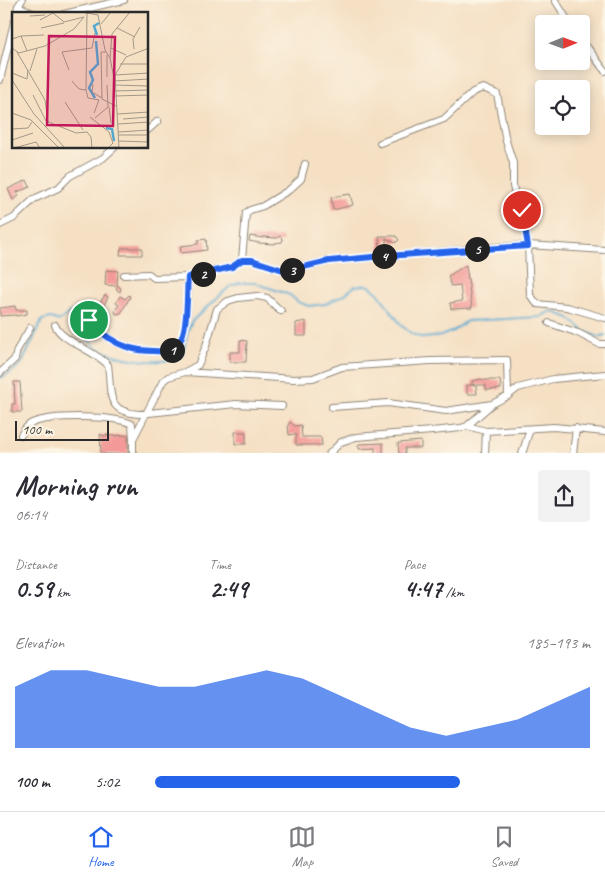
<!DOCTYPE html>
<html lang="en">
<head>
<meta charset="utf-8">
<style>
  :root { --surface:#fff; --page:#f2f2f3; --text:#2b2b33; --muted:#7c7c81; --line:#e1e1e2; --accent:#2563eb }
  body { margin:0; font-family:Caveat,sans-serif; background:var(--page); color:var(--text); height:100vh; display:flex; flex-direction:column; font-size:19px; white-space:nowrap }
  * { box-sizing:border-box; margin:0 }
  p { font-size:16px; color:var(--muted) }
  .icon { flex:none; width:28px; height:28px; fill:none; stroke:currentColor; stroke-width:2; stroke-linecap:round; stroke-linejoin:round }
  .map { position:relative; height:453px; overflow:hidden }
  .panel { display:flex; flex-direction:column; background:var(--surface); flex:1 }
  .panel>* { flex:none }
  .needle { width:32px; rotate:89deg }
  .tools { position:absolute; left:535px; top:15px; display:grid; gap:10px }
  .tools a { display:grid; place-items:center; width:55px; height:55px; border-radius:5px; background:var(--surface); box-shadow:0 2px 12px #0003; font-size:25px }
  .scale { position:absolute; left:15px; bottom:12px; width:94px; box-sizing:border-box; padding-left:5px; border:2px solid #2b2b2b; border-top:0; font-size:14px; line-height:18px; white-space:nowrap; color:#2b2b2b; -webkit-text-stroke:4px #fcf5e5; paint-order:stroke }
  .pin { position:absolute; display:grid; place-items:center; width:42px; height:42px; color:#fff; margin:-21px; border:2px solid #fff; border-radius:50%; box-shadow:0 1px 5px #0007 }
  .km { position:absolute; width:25px; height:25px; margin:-12px; border-radius:50%; background:#222; color:#fff; font-size:14px; line-height:25px; text-align:center }
  .round { display:grid; place-items:center; flex:none; width:52px; height:52px; border-radius:5px; background:var(--page) }
  .summary { display:flex; align-items:center; justify-content:space-between; height:85px; padding:0 15px }
  h1 { font-size:28px; font-weight:700; line-height:38px }
  .figures { display:grid; grid-template-columns:repeat(3,1fr); gap:8px; height:85px; padding:5px 15px }
  .figures div { display:grid; align-content:center }
  .figures b { font-size:25px; font-weight:700 }
  .figures small { font-size:14px; font-weight:400 }
  .figures p { font-size:14px }
  .chart { height:140px; padding:10px 15px }
  .chart p { display:flex; justify-content:space-between }
  .chart svg { width:100%; height:90px; margin-top:5px; fill:var(--accent); opacity:.7 }
  ul { padding:0 15px; list-style:none; font-size:16px }
  li { display:grid; grid-template-columns:80px 60px 1fr; align-items:center; height:38px }
  li i { height:12px; border-radius:6px; background:var(--accent) }
  .tab-bar { display:flex; justify-content:space-around; align-items:center; height:70px; border-top:1px solid var(--line); background:var(--surface); font-size:14px; color:var(--muted) }
  .tab-bar a { display:grid; justify-items:center; gap:2px }
  .tab-bar .selected { color:var(--accent) }
  .map>svg:first-child { display:block }
  .lines { fill:none; stroke-linecap:round; stroke-linejoin:round }
  .stream { stroke:#55a9d1; stroke-width:2 }
  .building { fill:#f39997 }
  .street-casing { stroke:#908678; stroke-width:8 }
  .street { stroke:#fff; stroke-width:6 }
  .route-casing { stroke:#fff; stroke-width:10 }
  .route { stroke:#2563eb; stroke-width:6 }
  .inset-river { fill:none; stroke:#55a9d1; stroke-width:2.5 }
  .inset-road { fill:none; stroke:#a49887; stroke-width:1 }
  .view { fill:#c2185b; fill-opacity:0.15; stroke:#c2185b; stroke-width:2.5 }
  .inset-edge { fill:none; stroke:#2b2b2b; stroke-width:2.5 }
</style>
</head>
<body>
<div class="map">
<svg width="605" height="454" viewBox="0 0 605 454">
  <rect width="100%" height="100%" fill="#fcf5e5"/>
  <filter id="ink" filterUnits="userSpaceOnUse"><feTurbulence type="fractalNoise" baseFrequency=".02" numOctaves="2"/><feDisplacementMap in="SourceGraphic" scale="10" xChannelSelector="R" yChannelSelector="G"/><feConvolveMatrix kernelMatrix="1 2 1 2 8 2 1 2 1" color-interpolation-filters="sRGB"/></filter>
  <filter id="wash" filterUnits="userSpaceOnUse"><feTurbulence type="fractalNoise" baseFrequency=".0096" numOctaves="4" result="noise"/><feDisplacementMap in="SourceGraphic" scale="20" xChannelSelector="R" yChannelSelector="G"/><feGaussianBlur stdDeviation="1.12" result="paint"/><feColorMatrix in="noise" values="0 0 0 0 0 0 0 0 0 0 0 0 0 0 0 0 0 1.4 0 .05"/><feComposite in="paint" operator="in"/></filter>
  <g filter="url(#wash)">
    <rect width="100%" height="100%" fill="#f5e0c4"/>
    <g class="lines">
      <path class="stream" d="M0,378L11,372L22,363L42,320L51,318L59,321L71,312C88,318 86,321 85,337C89,341 93,345 97,348C117,359 161,367 182,356L188,330L192,321L229,287L239,283H255L290,295L298,302L309,306L325,304L344,295L355,286L368,285L378,293L402,326L412,334L424,338L441,336L453,331L467,321L540,317L551,311L569,318L584,331L598,337L605,335"/>
    </g>
    <g id="blocks">
      <path class="building" d="M27,180L30,187L17,192L19,196L13,200L8,189Z
        M350,194L353,205L333,210L331,197Z
        M250,236L263,238V237L277,238L280,236L283,239L282,242L275,243V244L259,243L249,241Z
        M379,236H396L399,240L395,243L386,238V250H380Z
        M206,239L207,250L181,253L180,246L198,244V240Z
        M121,248H142V255H120Z
        M466,265L472,308L451,309L450,303L462,301L460,285L451,286L448,276Z
        M106,270L118,271L117,285L121,288L120,292L117,290L116,286L105,285Z
        M105,295L108,297L103,307L104,308L97,319L92,315Z
        M129,295L130,297L121,313L116,314L115,310L119,305L116,303L120,296L125,299Z
        M15,306L16,310H27V314L16,316V315L0,316V308Z
        M306,321V336H296V323Z
        M240,340L247,341L246,362H230V352H240Z
        M481,379L484,380H500L501,389L486,390V385H476L477,394H467V385H475H472V381Z
        M14,382H20L22,412H12V404H15Z
        M290,422L295,426L301,425L302,437H321L322,445H296V434L289,435L288,425Z
        M235,432H246V444H235Z
        M100,434L104,436L107,434V436L128,435V454H101Z
        M421,441V448H405V454H399L398,443Z
        M383,443V454H375V448L359,449V446H357L359,444Z"/>
    </g>
  </g>
  <g filter="url(#ink)">
    <use href="#blocks" fill-opacity="0" stroke="#908678" stroke-width="1"/>
    <g class="lines">
      <defs>
        <path id="street" d="M555,0L570,24
          M18,6L35,14
          M16,14L18,6L22,0
          M64,14L124,0
          M581,39L605,71
          M0,80L14,22
          M148,130L158,121
          M380,143L444,119L473,92L483,88L497,94L506,141L513,163V186L516,199L522,210L528,245L530,295L537,304L567,307L605,318
          M0,225L14,218L34,199L58,188L70,176L103,158L114,148
          M242,260L246,213L250,210L263,206L289,190L301,179L305,164
          M124,275L149,274L154,278L188,277
          M89,320C97,325 101,333 109,338C122,347 137,351 152,351C158,351 166,353 172,350C190,341 187,294 188,277L232,267L242,260H252L286,271L329,261L495,247L528,245L605,250
          M549,323L578,333L599,344H605
          M55,325C61,341 94,350 108,365C112,391 104,412 139,414L236,404L282,406
          M185,372L198,365L206,346L217,309L228,301L238,298L257,296L267,298L281,311
          M0,373L15,359L17,350L30,328
          M332,407L388,403L446,411L492,404
          M467,426L492,404L508,396L518,388L553,379L605,374
          M21,435C24,430 27,425 32,423C52,415 112,415 132,424L133,439
          M133,454V439L163,381L168,377L185,372L294,379L313,378L342,367L430,361L507,360L508,396
          M329,454L341,442L356,437L432,431L461,428L467,426L486,431L554,427L605,432
          M485,454L486,431
          M522,454L530,429
          M573,454L576,428"/>
      </defs>
      <use href="#street" class="street-casing"/>
      <use href="#street" class="street"/>
    </g>
  </g>
  <g class="lines" filter="url(#ink)">
    <defs>
      <path id="route" d="M89,320C97,325 101,333 109,338C122,347 137,351 153,351C159,351 166,353 172,350C190,341 186,294 188,277L232,267L242,260H252L286,271L329,261L373,257L528,246L522,210"/>
    </defs>
    <use href="#route" class="route-casing"/>
    <use href="#route" class="route"/>
  </g>
  <g transform="translate(12 12)">
    <rect width="136" height="136" fill="#f5e0c4"/>
    <path class="inset-river" d="M85,23L82,14L87,11M83,86L77,76L81,68L78,60L86,52L84,29M94,116L100,117L102,129"/>
    <path class="inset-road" d="M69,0L86,3L93,38L98,46M75,0L74,78L76,86L87,88L82,101M18,4L33,3M28,8L41,1L52,10L72,5M89,12L99,0M29,16L52,11M105,16L123,25M9,24L32,23M0,27L9,24L15,39M0,36L7,41L33,34L62,17L72,5M99,36L114,43M122,37L121,27L128,15M5,40L33,88L36,110M94,40H89L90,87L104,94M108,52H137M57,58L50,40L80,36L83,21M18,59L25,37M0,61L15,67L16,58M103,63L137,61M95,65V43M102,66L98,46L100,22L118,0M0,68L22,102L53,136M60,69L67,77L74,78M102,69L137,67M81,72L80,80L90,86M102,73L137,74M102,79L137,78M21,83L34,109L64,121L75,120L79,125L80,136M103,84L137,83M53,90L71,118M97,95L99,111M0,101L19,108L47,136M105,102L137,100M78,105L97,120L101,131L96,136M83,106L96,95L95,73M111,107L137,105M106,112L137,110M0,117L16,116L20,110M106,120L137,118M106,123H137M0,128L21,121M107,129L137,130M2,136L24,130L28,136M90,136L107,135M107,136L103,63L114,45L137,36M107,136L137,135"/>
    <path class="view" d="M37,24L103,25L101,114L35,113Z"/>
    <rect width="136" height="136" class="inset-edge"/>
  </g>
</svg>
<div class="tools">
<a><svg class="needle" viewBox="-14 -14 28 28"><path d="M0-13l5 13h-10z" fill="#e53935"/><path d="M0 13l5-13h-10z" fill="#7c7c81"/></svg></a>
<a><svg class="icon" aria-label="locate" viewBox="0 0 24 24"><circle cx="12" cy="12" r="6"/><path d="M12 2v4M12 18v4M2 12h4M18 12h4"/></svg></a>
</div>
<div class="scale">100 m</div>
<div class="pin" style="left:89px;top:320px;background:#1e9e55"><svg class="icon" aria-label="arrive" viewBox="0 0 24 24"><path d="M6 21V4h12l-3 4 3 4H6"/></svg></div>
<div class="pin" style="left:522px;top:210px;background:#d93025"><svg class="icon" aria-label="check" viewBox="0 0 24 24"><path d="M5 12l5 5 9-10"/></svg></div>
<b class="km" style="left:172px;top:350px">1</b>
<b class="km" style="left:203px;top:274px">2</b>
<b class="km" style="left:292px;top:270px">3</b>
<b class="km" style="left:384px;top:256px">4</b>
<b class="km" style="left:477px;top:249px">5</b>
</div>
<section class="panel">
<div class="summary"><div><h1>Morning run</h1><p>06:14</p></div><a class="round"><svg class="icon" aria-label="share" viewBox="0 0 24 24"><path d="M12 15V3M7 8l5-5 5 5M5 13v7h14v-7"/></svg></a></div>
<div class="figures">
<div><p>Distance</p><b>0.59<small> km</small></b></div>
<div><p>Time</p><b>2:49</b></div>
<div><p>Pace</p><b>4:47<small> /km</small></b></div>
</div>
<div class="chart"><p><span>Elevation</span>185–193 m</p>
<svg viewBox="0 0 160 44" preserveAspectRatio="none"><path d="M0 44V14L10 6L20 6L30 10L40 14L50 14L60 10L70 6L80 10L90 18L100 26L110 34L120 38L130 34L140 30L150 22L160 14V44z"/></svg>
</div>
<ul>
<li><b>100 m</b>5:02<i style="width:70%"></i></li>
</ul>
</section>
<nav class="tab-bar">
<a class="selected"><svg class="icon" aria-label="home" viewBox="0 0 24 24"><path d="M3 11l9-7 9 7M6 9v11h12V9"/></svg>Home</a>
<a><svg class="icon" aria-label="map" viewBox="0 0 24 24"><path d="M3 6l6-2 6 2 6-2v14l-6 2-6-2-6 2zM9 4v14M15 6v14"/></svg>Map</a>
<a><svg class="icon" aria-label="saved" viewBox="0 0 24 24"><path d="M7 4h10v16l-5-4-5 4z"/></svg>Saved</a>
</nav>
</body>
</html>
